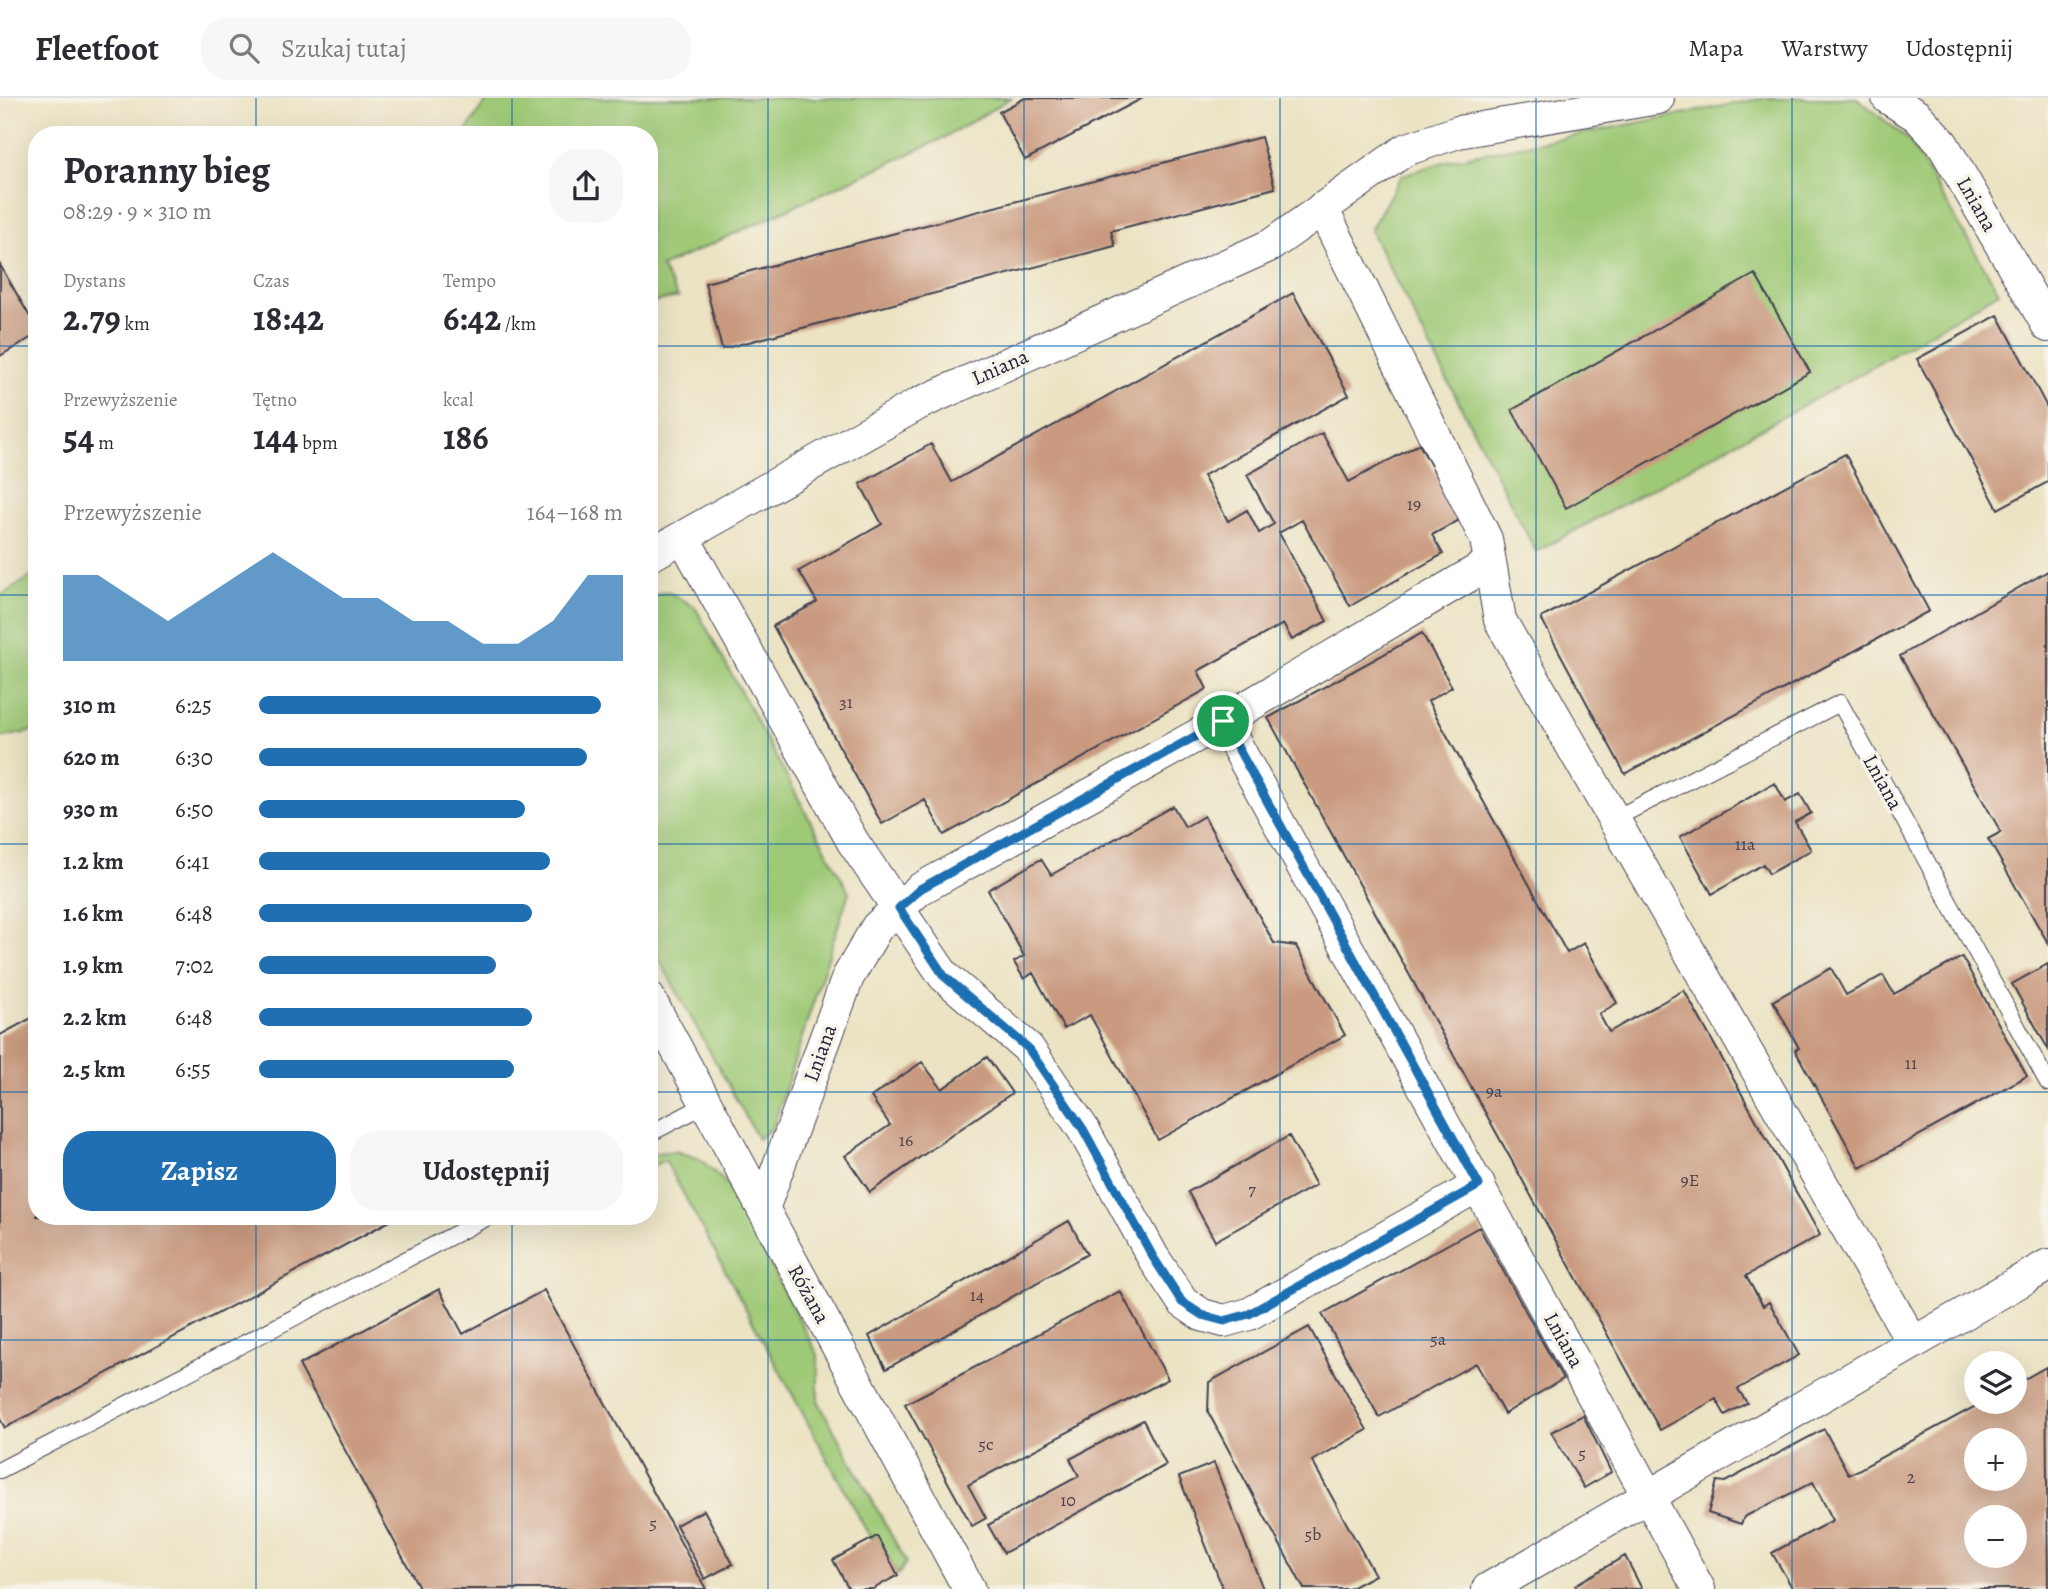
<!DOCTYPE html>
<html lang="pl">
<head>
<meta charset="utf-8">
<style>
  :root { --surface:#fff; --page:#f7f7f7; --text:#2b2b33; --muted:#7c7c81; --line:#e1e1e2; --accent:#1f6fb2 }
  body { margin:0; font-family:Alegreya,serif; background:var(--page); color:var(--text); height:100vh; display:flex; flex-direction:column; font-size:26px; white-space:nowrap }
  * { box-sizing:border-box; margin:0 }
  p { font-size:23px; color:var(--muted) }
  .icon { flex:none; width:38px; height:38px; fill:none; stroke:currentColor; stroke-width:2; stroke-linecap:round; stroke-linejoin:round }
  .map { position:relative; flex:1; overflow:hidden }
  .details { position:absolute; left:28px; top:28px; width:630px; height:1099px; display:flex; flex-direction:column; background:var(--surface); border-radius:28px; box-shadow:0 7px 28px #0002 }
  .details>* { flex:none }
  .tools { position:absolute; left:1964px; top:1253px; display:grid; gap:14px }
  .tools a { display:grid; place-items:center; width:63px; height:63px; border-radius:50%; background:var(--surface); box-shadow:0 7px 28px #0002; font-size:35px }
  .pin { position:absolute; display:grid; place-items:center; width:60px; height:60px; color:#fff; margin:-30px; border:4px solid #fff; border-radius:50%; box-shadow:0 2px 7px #0007 }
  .round { display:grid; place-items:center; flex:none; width:74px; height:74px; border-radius:28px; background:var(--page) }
  .head { display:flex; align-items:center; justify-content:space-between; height:119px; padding:0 35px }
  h1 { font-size:38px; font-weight:700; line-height:52px }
  .figures { display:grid; grid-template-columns:repeat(3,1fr); gap:10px; height:119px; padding:7px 35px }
  .figures div { display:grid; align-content:center }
  .figures b { font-size:35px; font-weight:700 }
  .figures small { font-size:19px; font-weight:400 }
  .figures p { font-size:19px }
  .chart { height:196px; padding:14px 35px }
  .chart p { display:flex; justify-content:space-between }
  .chart svg { width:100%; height:126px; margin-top:7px; fill:var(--accent); opacity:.7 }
  .action { display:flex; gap:14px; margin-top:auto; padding:14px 35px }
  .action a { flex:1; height:80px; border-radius:28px; background:var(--accent); color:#fff; font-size:28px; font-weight:700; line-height:80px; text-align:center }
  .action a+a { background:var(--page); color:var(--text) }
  ul { padding:0 35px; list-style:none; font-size:23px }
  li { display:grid; grid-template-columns:112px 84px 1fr; align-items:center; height:52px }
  li i { height:18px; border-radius:9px; background:var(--accent) }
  header { display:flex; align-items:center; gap:42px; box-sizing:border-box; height:98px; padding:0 35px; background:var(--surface); border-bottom:2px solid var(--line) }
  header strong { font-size:33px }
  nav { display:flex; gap:38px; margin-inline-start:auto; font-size:24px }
  .search { width:490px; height:63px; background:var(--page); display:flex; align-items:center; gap:18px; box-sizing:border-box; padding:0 24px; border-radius:28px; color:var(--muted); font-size:26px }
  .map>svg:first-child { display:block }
  .green { fill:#9ec976; stroke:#607658; stroke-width:2 }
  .building { fill:#c99a7f; fill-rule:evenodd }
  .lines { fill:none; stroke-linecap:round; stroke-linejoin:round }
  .service-casing { stroke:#403f4f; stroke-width:18 }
  .minor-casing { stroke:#403f4f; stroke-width:34 }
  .service { stroke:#fff; stroke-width:16 }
  .minor { stroke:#fff; stroke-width:32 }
  .route-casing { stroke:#fff; stroke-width:14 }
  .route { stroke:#1f6fb2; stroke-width:9 }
  .grid { fill:none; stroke:#1f6fb2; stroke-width:2; stroke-opacity:0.55 }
  .labels { text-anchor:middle; stroke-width:7; stroke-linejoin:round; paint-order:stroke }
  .number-label { font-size:18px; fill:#4c404c }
  .street-label { font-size:21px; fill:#22223b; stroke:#f7f3e8 }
</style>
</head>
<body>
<header>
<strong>Fleetfoot</strong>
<div class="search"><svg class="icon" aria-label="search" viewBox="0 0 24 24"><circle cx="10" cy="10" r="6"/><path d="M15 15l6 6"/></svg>Szukaj tutaj</div>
<nav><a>Mapa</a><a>Warstwy</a><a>Udostępnij</a></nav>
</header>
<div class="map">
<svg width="2048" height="1491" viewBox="0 0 2048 1491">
  <rect width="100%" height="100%" fill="#f7f3e8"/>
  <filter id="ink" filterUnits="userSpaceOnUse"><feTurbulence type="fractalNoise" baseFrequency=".0143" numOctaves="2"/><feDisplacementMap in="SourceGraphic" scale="14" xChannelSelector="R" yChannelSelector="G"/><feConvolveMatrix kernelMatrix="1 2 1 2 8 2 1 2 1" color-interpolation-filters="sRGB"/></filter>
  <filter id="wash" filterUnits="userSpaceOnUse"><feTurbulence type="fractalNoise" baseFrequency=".00686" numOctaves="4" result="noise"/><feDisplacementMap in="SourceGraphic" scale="28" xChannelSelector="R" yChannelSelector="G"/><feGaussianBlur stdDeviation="1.57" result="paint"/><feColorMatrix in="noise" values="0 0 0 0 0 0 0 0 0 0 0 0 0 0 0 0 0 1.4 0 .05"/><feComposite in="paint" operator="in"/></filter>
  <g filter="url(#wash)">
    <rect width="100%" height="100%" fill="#ebe3c3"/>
    <path class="green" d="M489,0H1011L946,39L661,169L678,199L649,205V37H463Z
      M1763,0H1857L1909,42L1999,194L1859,277L1536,454L1370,132L1402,77L1454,61Z
      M37,475V632L0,640V498Z
      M667,493L695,509L849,794L773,1029L758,1041L649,843V499Z
      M675,1053L700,1061L727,1086L818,1257V1303L906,1464L898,1477L877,1439L871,1441L665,1062L649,1070V1056Z"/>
    <g id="blocks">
      <path class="building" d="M1025,0H1143L1025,62L999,14Z
        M1261,39L1275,90L1111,133L1115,148L722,251L705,185Z
        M0,167L37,231V236L0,258Z
        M1755,176L1810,274L1566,410L1512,312Z
        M1293,195L1349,297L1203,378L1228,423L1247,412L1259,435L1274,426L1247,377L1322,335L1349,384L1419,346L1461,421L1432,437L1443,456L1350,508L1302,422L1279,435L1327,523L1292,542L1283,526L1198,573L1207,591L944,737L925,702L882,726L773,528L817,504L799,473L882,426L860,386L931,346L952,384Z
        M1998,217L2048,311V384L1998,411L1917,261Z
        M1845,356L1929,513L1625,676L1541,520Z
        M2048,473V845L1988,741L2001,734L1900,558Z
        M1422,535L1452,589L1428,603L1567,855L1584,845L1617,905L1599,916L1609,934L1684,892L1820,1137L1746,1178L1763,1208L1769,1204L1799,1257L1738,1291L1747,1305L1725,1317L1716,1301L1660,1332L1268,620Z
        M1775,685L1785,704L1800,696L1811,715L1795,724L1811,752L1769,776L1763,766L1712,796L1680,739Z
        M1173,708L1185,729L1204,718L1274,845L1296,848L1345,937L1158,1042L1090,917L1064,931L1033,875L1024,881L1014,864L1024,858L988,792L1041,761L1051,777Z
        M1962,859L2027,978L1860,1070L1795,952L1799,950L1773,903L1831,870L1846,897L1883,877L1894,896Z
        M2048,866V951L2012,886Z
        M37,917V1118H399L5,1330L0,1321V937Z
        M987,959L1012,995L870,1094L845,1058L890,1027L871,999L922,964L942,991Z
        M1289,1038L1316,1087L1215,1143L1188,1094Z
        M1069,1123L1087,1156L886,1271L869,1238Z
        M1479,1129L1563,1281L1504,1316L1476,1265L1379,1319L1322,1216Z
        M439,1191L463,1236L544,1192L706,1491H420L299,1267Z
        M1120,1193L1168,1281L968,1387L986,1420L972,1428L905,1306Z
        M1309,1229L1367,1332L1312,1363L1375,1477L1349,1491H1304L1208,1314L1209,1284Z
        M2046,1269L2048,1491H1793L1772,1455L1833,1422L1813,1384L1744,1419L1741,1426L1708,1415L1717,1383L1725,1384L1824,1331L1849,1377L1983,1304H2014V1287ZM1976,1342H2014V1381H1976ZM1976,1419H2014V1458H1976Z
        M1583,1317L1611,1374L1584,1390L1551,1334Z
        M1143,1322L1166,1367L1004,1455L988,1427L1079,1378L1070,1361Z
        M1214,1365L1263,1491H1223L1179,1379Z
        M704,1412L733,1466L705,1481L676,1427Z
        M877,1438L898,1477L873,1491H849L833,1462Z
        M1625,1458L1642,1491H1577L1575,1487Z"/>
    </g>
  </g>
  <g filter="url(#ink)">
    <use href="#blocks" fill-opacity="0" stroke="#403f4f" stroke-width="2"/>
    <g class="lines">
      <defs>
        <path id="service" d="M1614,721L1840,605L2048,985
          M649,1036L707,1006
          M0,1372L490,1118"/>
        <path id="minor" d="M1888,0L1917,18L1942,45L2048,228
          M1322,110L1486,441L1500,522L1913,1245
          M683,439L853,744L944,878L1028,950L1083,1031L1153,1159L1183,1204L1202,1217L1224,1223L1249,1216L1479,1087
          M649,458L918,306L1271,147L1405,52L1458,34L1658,0
          M1223,623L1699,1491
          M649,900L969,1491
          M763,1111L848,879L877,829L920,791L1223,623L1490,465
          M1488,1491L2048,1167"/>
      </defs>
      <use href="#service" class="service-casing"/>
      <use href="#minor" class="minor-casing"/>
      <use href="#service" class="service"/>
      <use href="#minor" class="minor"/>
    </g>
  </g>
  <g class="lines" filter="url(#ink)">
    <defs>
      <path id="route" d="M1223,623L1479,1087L1249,1216L1224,1223L1202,1217L1182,1204L1153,1159L1083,1031L1028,950L944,878L899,810L920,791Z"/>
    </defs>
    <use href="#route" class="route-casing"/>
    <use href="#route" class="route"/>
  </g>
  <path class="grid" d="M256,0V37M512,0V37M768,0V1491M1024,0V1491M1280,0V1491M1536,0V1491M1792,0V1491M0,248H37M649,248H2048M0,497H37M649,497H2048M0,746H37M649,746H2048M0,994H37M649,994H2048M256,1118V1491M512,1118V1491M0,1242H2048"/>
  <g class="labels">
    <g class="number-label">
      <text x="1414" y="412">19</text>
      <text x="846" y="610">31</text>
      <text x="1745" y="752">11a</text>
      <text x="1911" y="971">11</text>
      <text x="1494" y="999">9a</text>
      <text x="906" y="1048">16</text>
      <text x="1690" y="1088">9E</text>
      <text x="1252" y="1097">7</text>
      <text x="977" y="1203">14</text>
      <text x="1438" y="1247">5a</text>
      <text x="986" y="1352">5c</text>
      <text x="1582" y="1361">5</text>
      <text x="1911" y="1385">2</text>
      <text x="1068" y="1408">10</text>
      <text x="653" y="1431">5</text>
      <text x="1313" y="1442">5b</text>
    </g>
    <g class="street-label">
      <text transform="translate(1977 106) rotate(60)" y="7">Lniana</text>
      <text transform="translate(1000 269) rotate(-24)" y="7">Lniana</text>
      <text transform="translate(1883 684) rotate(61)" y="7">Lniana</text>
      <text transform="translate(820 955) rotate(-70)" y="7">Lniana</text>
      <text transform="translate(809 1196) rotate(61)" y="7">Różana</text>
      <text transform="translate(1564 1242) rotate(61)" y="7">Lniana</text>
    </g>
  </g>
</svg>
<div class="tools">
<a><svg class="icon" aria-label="layers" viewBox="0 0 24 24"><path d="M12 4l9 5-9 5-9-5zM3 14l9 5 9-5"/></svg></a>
<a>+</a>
<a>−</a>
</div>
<div class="pin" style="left:1223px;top:623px;background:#1e9e55"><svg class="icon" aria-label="arrive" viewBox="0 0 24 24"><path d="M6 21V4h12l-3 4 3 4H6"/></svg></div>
<section class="details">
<div class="head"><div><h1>Poranny bieg</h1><p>08:29 · 9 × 310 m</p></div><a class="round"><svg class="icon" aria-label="share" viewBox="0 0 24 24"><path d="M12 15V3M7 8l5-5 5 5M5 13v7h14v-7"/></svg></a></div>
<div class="figures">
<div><p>Dystans</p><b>2.79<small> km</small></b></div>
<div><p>Czas</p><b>18:42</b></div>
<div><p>Tempo</p><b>6:42<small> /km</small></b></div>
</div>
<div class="figures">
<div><p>Przewyższenie</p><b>54<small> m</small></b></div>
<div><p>Tętno</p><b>144<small> bpm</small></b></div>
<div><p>kcal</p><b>186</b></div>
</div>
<div class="chart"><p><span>Przewyższenie</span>164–168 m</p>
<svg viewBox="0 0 160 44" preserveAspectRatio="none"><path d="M0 44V14L10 14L20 22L30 30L40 22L50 14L60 6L70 14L80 22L90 22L100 30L110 30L120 38L130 38L140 30L150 14L160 14V44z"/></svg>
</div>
<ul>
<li><b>310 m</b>6:25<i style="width:94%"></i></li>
<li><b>620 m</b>6:30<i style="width:90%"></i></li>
<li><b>930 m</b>6:50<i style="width:73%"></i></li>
<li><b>1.2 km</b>6:41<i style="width:80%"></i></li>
<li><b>1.6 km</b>6:48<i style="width:75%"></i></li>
<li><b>1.9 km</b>7:02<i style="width:65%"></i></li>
<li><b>2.2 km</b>6:48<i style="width:75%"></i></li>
<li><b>2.5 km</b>6:55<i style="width:70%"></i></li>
</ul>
<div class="action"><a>Zapisz</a><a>Udostępnij</a></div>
</section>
</div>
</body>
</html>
